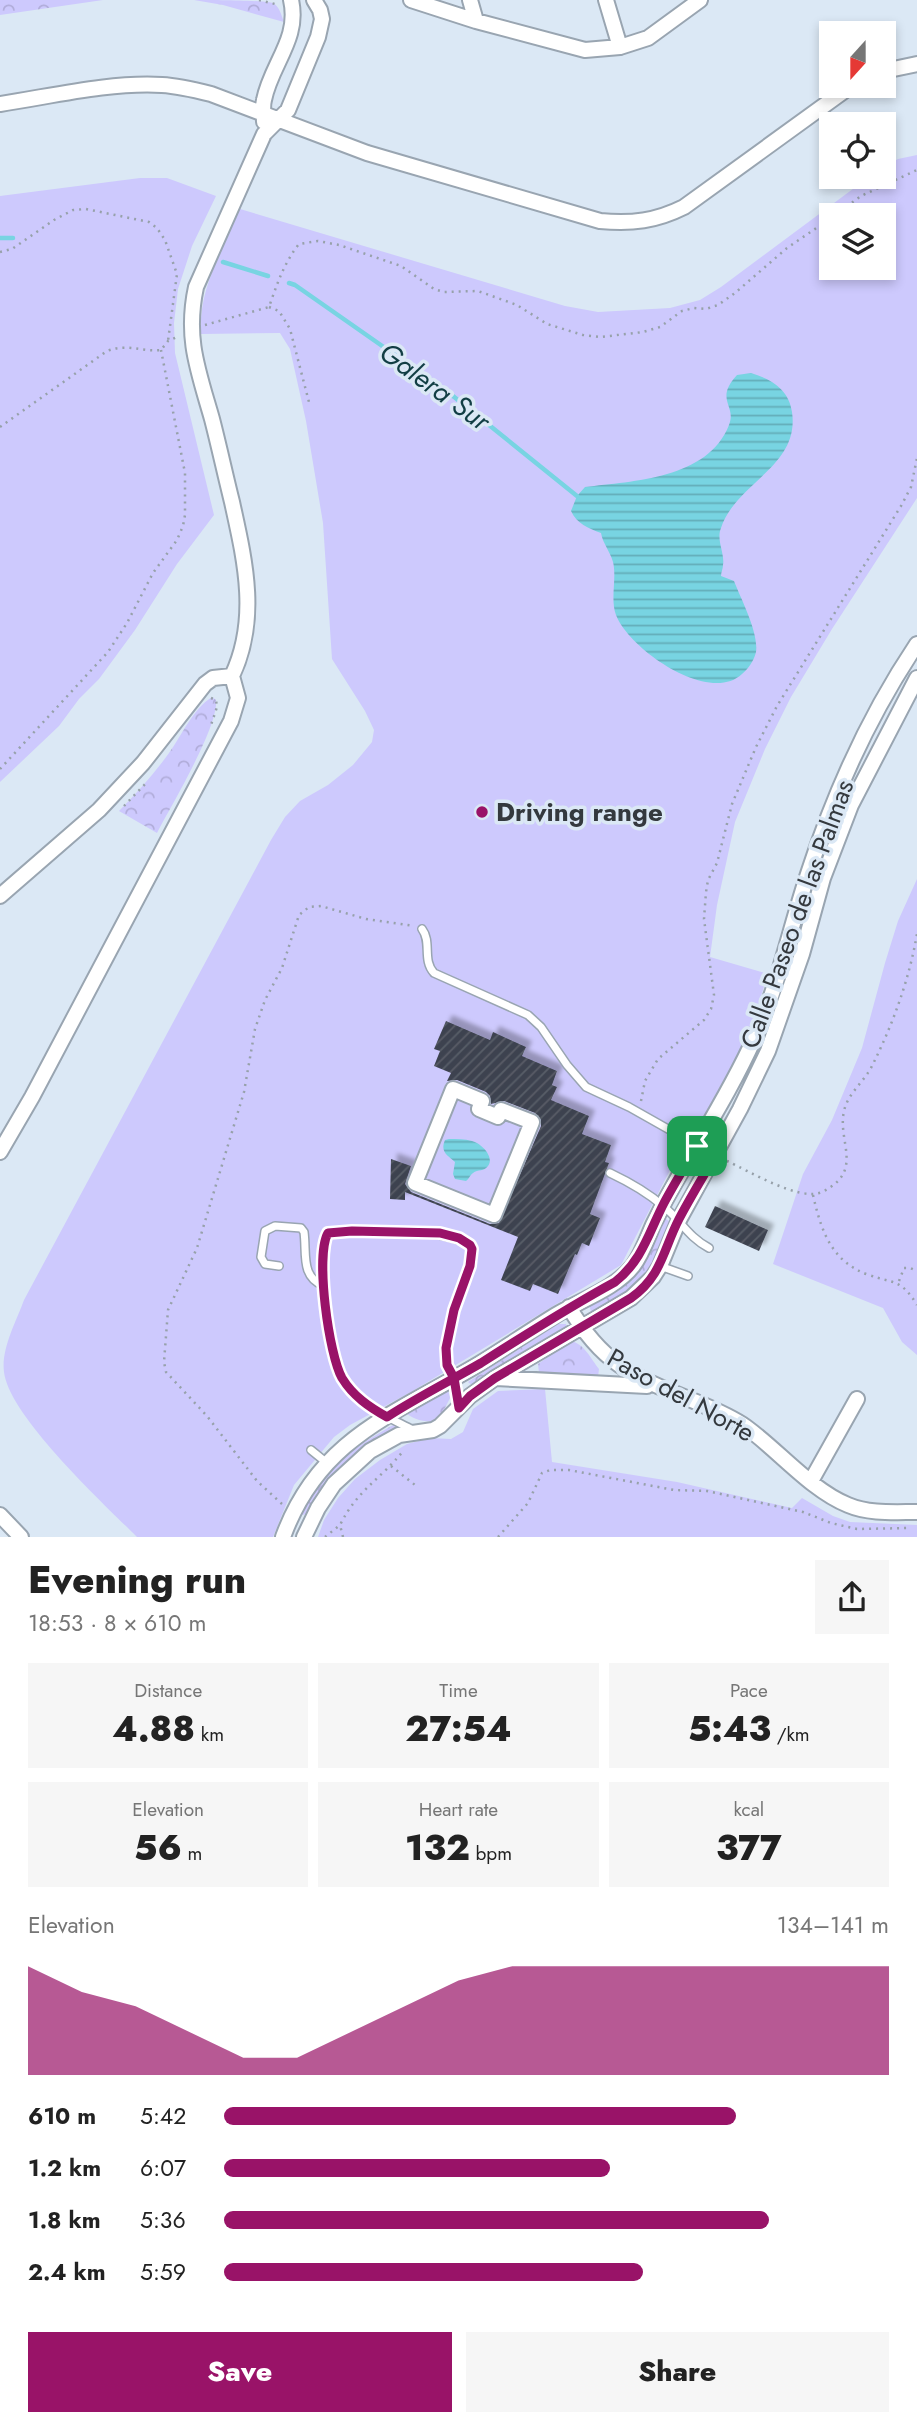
<!DOCTYPE html>
<html lang="en">
<head>
<meta charset="utf-8">
<style>
  :root { --surface:#fff; --page:#f6f6f6; --text:#222; --muted:#767676; --accent:#991368 }
  body { margin:0; font-family:Jost,sans-serif; background:var(--page); color:var(--text); height:100vh; display:flex; flex-direction:column; font-size:26px; white-space:nowrap }
  * { box-sizing:border-box; margin:0 }
  p { font-size:23px; color:var(--muted) }
  .icon { flex:none; width:38px; height:38px; fill:none; stroke:currentColor; stroke-width:2; stroke-linecap:round; stroke-linejoin:round }
  .map { position:relative; height:1537px; overflow:hidden }
  .drawer { display:flex; flex-direction:column; background:var(--surface); flex:1 }
  .drawer>* { flex:none }
  .needle { width:46px; rotate:201deg }
  .fabs { position:absolute; left:819px; top:21px; display:grid; gap:14px }
  .fabs a { display:grid; place-items:center; width:77px; height:77px; border-radius:0px; background:var(--surface); box-shadow:0 4px 10px #0003; font-size:35px }
  .pin { position:absolute; display:grid; place-items:center; width:60px; height:60px; color:#fff; margin:-30px; border-radius:14px; box-shadow:0 4px 10px #0006 }
  .round { display:grid; place-items:center; flex:none; width:74px; height:74px; border-radius:0px; background:var(--page) }
  .head { display:flex; align-items:center; justify-content:space-between; height:119px; padding:0 28px }
  h1 { font-size:38px; font-weight:800; line-height:52px }
  .stats { display:grid; grid-template-columns:repeat(3,1fr); gap:10px; height:119px; padding:7px 28px }
  .stats div { display:grid; align-content:center; border-radius:0px; background:var(--page); text-align:center }
  .stats b { font-size:35px; font-weight:800 }
  .stats small { font-size:19px; font-weight:400 }
  .stats p { font-size:19px }
  .chart { height:196px; padding:14px 28px }
  .chart p { display:flex; justify-content:space-between }
  .chart svg { width:100%; height:126px; margin-top:7px; fill:var(--accent); opacity:.7 }
  .button { display:flex; gap:14px; margin-top:auto; padding:14px 28px }
  .button a { flex:1; height:80px; border-radius:0px; background:var(--accent); color:#fff; font-size:28px; font-weight:800; line-height:80px; text-align:center }
  .button a+a { background:var(--page); color:var(--text) }
  ul { padding:0 28px; list-style:none; font-size:23px }
  li { display:grid; grid-template-columns:112px 84px 1fr; align-items:center; height:52px }
  li i { height:18px; border-radius:9px; background:var(--accent) }
  .map>svg:first-child { display:block }
  .green { fill:#cdc9fd; fill-rule:evenodd }
  .park { fill:url(#park-crowns) }
  .water { fill:url(#water-rules) }
  .lines { fill:none; stroke-linecap:round; stroke-linejoin:round }
  .stream { stroke:#78d4e2; stroke-width:4.5 }
  .building { fill:url(#building-hatch); filter:url(#shadow) }
  .lane-casing { stroke:#99a5b1; stroke-width:10 }
  .street-casing { stroke:#99a5b1; stroke-width:18 }
  .path { stroke:#97a1aa; stroke-width:2.5; stroke-dasharray:2 5; stroke-linecap:butt }
  .lane { stroke:#fff; stroke-width:7 }
  .street { stroke:#fff; stroke-width:14 }
  .route-casing { stroke:#fff; stroke-width:14 }
  .route { stroke:#991368; stroke-width:9 }
  .poi-dot { fill:#991368; stroke:#dbe8f5; stroke-width:2.5 }
  .labels { text-anchor:middle; stroke-width:7; stroke-linejoin:round; paint-order:stroke }
  .poi-label { font-size:26px; font-weight:bold; fill:#34393e; stroke:#dbe8f5; text-anchor:start }
  .street-label { font-size:26px; fill:#34393e; stroke:#dbe8f5 }
  .water-label { font-size:28px; font-style:italic; fill:#123e44; stroke:#dbe8f5 }
</style>
</head>
<body>
<div class="map">
<svg width="917" height="1537" viewBox="0 0 917 1537">
  <defs>
    <pattern id="park-crowns" width="20" height="18" patternUnits="userSpaceOnUse" patternTransform="scale(1.75)"><rect width="20" height="18" fill="#cdc9fd"/><path d="M2 6a3 3 0 1 1 6 0M12 15a3 3 0 1 1 6 0" fill="none" stroke="#b1adda"/></pattern>
    <pattern id="water-rules" width="6" height="5" patternUnits="userSpaceOnUse" patternTransform="scale(1.75)"><rect width="6" height="5" fill="#78d4e2"/><path d="M0 2.5h6" fill="none" stroke="#63adb9"/></pattern>
    <pattern id="building-hatch" width="6" height="6" patternUnits="userSpaceOnUse" patternTransform="scale(1.75)"><rect width="6" height="6" fill="#3e4350"/><path d="M-1 1l2-2M0 6l6-6M5 7l2-2" fill="none" stroke="#585d67"/></pattern>
    <filter id="shadow"><feDropShadow dx="6" dy="-6" stdDeviation="2" flood-color="#0004"/></filter>
  </defs>
  <rect width="100%" height="100%" fill="#dbe8f5"/>
  <path class="green" d="M917,155V498L832,629L791,697L765,749L735,822L717,905L710,957L768,974L751,1028L733,1067L710,1111L681,1149L621,1265L411,1392L350,1425L334,1437L294,1485L273,1537H137C104,1504 9,1416 4,1372C1,1349 16,1322 24,1300L271,840L285,817L300,801L328,785L353,765L372,742L374,730L365,711L332,659L323,523L306,421L290,349L280,333L201,334C198,289 223,249 240,209L565,306L598,312L670,308L700,300L721,287L869,177H884V167L898,159ZM831,215H884V268H831Z
    M140,178H167L216,196L192,246L178,289L174,323L175,353L214,515L177,564L135,630L99,679L79,699L59,726L0,782V196Z
    M917,879V1355L902,1342L883,1308L773,1264L803,1174L832,1120L862,1048L885,963L898,921Z
    M545,1389L552,1462L677,1482L792,1508L802,1498L833,1516L850,1522L917,1525V1537H318L324,1520L338,1498L355,1479L380,1460L407,1444L430,1438L451,1439L463,1432L473,1409L498,1391Z"/>
  <path class="park" d="M0,0H103L0,15Z
    M194,0C211,0 259,0 273,3C280,7 281,15 284,22L223,5Z
    M212,697L216,700C219,726 171,806 157,833L119,811C137,793 154,774 169,753C182,735 193,709 212,697Z
    M665,1218L669,1221C670,1237 655,1272 644,1283C633,1293 609,1303 595,1311H591L589,1305C637,1289 648,1261 665,1218Z
    M558,1324H566V1330L474,1387L468,1382Z
    M570,1341C584,1343 591,1359 599,1369L598,1377L543,1376L539,1373L538,1364Z
    M448,1389L450,1398L439,1420C429,1424 412,1420 404,1411Z
    M395,1424L401,1427L307,1514L302,1515L300,1512C321,1471 356,1445 395,1424Z"/>
  <path class="water" d="M751,373C771,379 789,389 792,412C800,467 736,482 721,528C716,540 725,553 723,565C723,569 721,572 721,576L734,581C741,599 759,633 756,652C754,661 748,669 742,674C709,705 629,649 616,615C610,599 617,578 613,562C610,551 603,544 601,533C588,528 577,524 571,511L577,496L585,487C633,481 708,479 729,425C737,405 714,400 737,375Z
    M449,1139C456,1139 465,1139 472,1141C481,1143 495,1157 488,1166C484,1172 478,1169 473,1173C470,1175 469,1179 466,1181L455,1179L453,1174L455,1162C447,1155 440,1152 445,1140Z"/>
  <g class="lines">
    <path class="stream" d="M0,238H13
      M223,262L268,276
      M289,283L295,285L448,392L577,496"/>
  </g>
  <path class="building" d="M446,1021L490,1040L493,1032L526,1047L522,1056L557,1071L552,1085L557,1087L551,1100L589,1116L582,1134L611,1145L605,1162L609,1163L590,1214L600,1218L589,1246L582,1243L577,1255L575,1254L558,1294L533,1284L530,1291L501,1280L518,1237L405,1192V1200L390,1199L391,1159L411,1166L405,1184L411,1192L490,1224L499,1223L541,1126V1120L535,1113L504,1101L491,1104L490,1096L486,1092L457,1080L447,1081L451,1073L434,1066L440,1051L434,1049Z
    M715,1206L768,1230L759,1251L705,1227Z"/>
  <g class="lines">
    <defs>
      <path id="lane" d="M422,929C432,942 422,960 434,973L528,1015L541,1027L567,1065L586,1087L629,1107L714,1155
        M610,1173C629,1182 647,1192 663,1206C681,1220 687,1236 709,1248
        M279,1266L265,1264L261,1257L265,1231L275,1226L301,1228L304,1232C307,1253 300,1277 324,1286
        M660,1266L688,1276
        M413,1430C390,1418 367,1409 350,1389C344,1382 340,1374 337,1366C329,1342 316,1254 328,1233C348,1228 467,1228 472,1250C476,1265 459,1296 454,1311C449,1328 443,1347 447,1364C452,1380 457,1386 459,1405
        M311,1450L327,1463"/>
      <path id="street" d="M411,0L476,21L585,50L620,47L648,38L700,0
        M470,0L476,21
        M606,0L620,47
        M884,71L917,64
        M0,104C53,96 109,82 162,85C179,86 195,90 211,94L367,153L600,221C632,224 656,221 684,207L851,86
        M264,122C264,115 262,107 264,100C271,64 300,39 291,0
        M232,676C259,619 245,561 232,502C225,474 219,446 212,419C198,370 185,338 196,287L264,134L288,110L318,37L322,19L320,10L314,0
        M0,896L99,810L143,763L205,684L213,678L232,676
        M453,1089L482,1101L479,1109L498,1117L501,1110L532,1122L494,1215L415,1183Z
        M0,1152L32,1097L231,721L238,698L232,676
        M569,1307C601,1362 631,1376 689,1399C708,1407 729,1415 746,1427C779,1451 811,1490 848,1505C869,1514 894,1512 917,1512
        M496,1378L647,1386
        M811,1481L857,1399
        M0,1515L21,1537
        M283,1537C319,1438 395,1414 479,1364C505,1348 530,1331 556,1315C580,1300 615,1289 633,1266C642,1254 647,1239 653,1225C661,1208 670,1191 680,1174C705,1130 733,1086 754,1039C779,985 790,927 809,871C835,791 870,714 917,644
        M304,1537L318,1508L334,1484L370,1451L399,1435L433,1430L440,1426L470,1396L495,1378L631,1298L653,1277L660,1266L679,1220L740,1109L768,1051L802,954L823,878L851,805L917,678"/>
    </defs>
    <use href="#lane" class="lane-casing"/>
    <use href="#street" class="street-casing"/>
    <path class="path" d="M259,0L275,4L277,7
      M835,215L861,196L917,170
      M0,252L12,249L54,220L73,210L86,209L149,222L157,228L165,240L177,274L168,341
      M269,307L279,311L290,329L310,406
      M205,325L269,307C277,284 284,263 299,244L318,241L339,245L401,266L434,289L444,292L478,291L517,305L547,324L583,335L601,337L643,332L660,327L682,311L694,308L706,309L718,305L735,293L787,248L831,218
      M0,427L107,351C127,343 141,352 161,350L168,341L179,336
      M211,698L216,700L217,707L211,725
      M0,769L108,652L127,623L153,573L177,540L183,526L185,515V473L161,350
      M124,806L148,781
      M641,1101L645,1081L658,1059L704,1020L711,1009L714,995L704,919L706,892L708,880L717,863L732,804L756,747L777,706L901,506L911,487L917,458
      M727,1161C749,1171 800,1202 822,1192C865,1171 837,1142 844,1111C848,1093 864,1082 872,1066C893,1024 909,980 917,934
      M813,1195C821,1230 831,1262 869,1275C895,1284 901,1279 917,1305
      M899,1281L904,1268H910L917,1271
      M391,1466L415,1485
      M282,1504L257,1481L207,1416L166,1372L164,1362L168,1310L197,1248L244,1092L255,1029L265,1000L282,968L299,915L309,907L321,906L366,919L414,926
      M325,1537L340,1525
      M343,1537L340,1525C358,1489 380,1480 404,1450
      M498,1537L528,1503L542,1473L550,1470H569L674,1490L707,1491L803,1512L831,1523L857,1529L910,1528"/>
    <use href="#lane" class="lane"/>
    <use href="#street" class="street"/>
  </g>
  <g class="lines">
    <defs>
      <path id="route" d="M697,1146C686,1165 674,1184 664,1203C649,1232 642,1261 615,1282C569,1307 525,1335 481,1363C450,1381 418,1397 387,1417C369,1407 353,1396 342,1378C329,1355 315,1256 328,1233L352,1231L440,1233L459,1238L470,1245L472,1249L470,1266L454,1310L446,1348L447,1365L454,1378L459,1408L470,1396L495,1378L631,1298C662,1276 663,1250 679,1219C690,1198 703,1177 715,1156L697,1146"/>
    </defs>
    <use href="#route" class="route-casing"/>
    <use href="#route" class="route"/>
  </g>
  <circle class="poi-dot" cx="482" cy="812" r="7"/>
  <g class="labels">
    <g class="poi-label">
      <text x="496" y="821">Driving range</text>
    </g>
    <g class="street-label">
      <text transform="translate(797 914) rotate(-70)" y="9">Calle Paseo de las Palmas</text>
      <text transform="translate(681 1395) rotate(29)" y="9">Paso del Norte</text>
    </g>
    <g class="water-label">
      <text transform="translate(435 386) rotate(36)" y="10">Galera Sur</text>
    </g>
  </g>
</svg>
<div class="fabs">
<a><svg class="needle" viewBox="-14 -14 28 28"><path d="M0-13l5 13h-10z" fill="#e53935"/><path d="M0 13l5-13h-10z" fill="#767676"/></svg></a>
<a><svg class="icon" aria-label="locate" viewBox="0 0 24 24"><circle cx="12" cy="12" r="6"/><path d="M12 2v4M12 18v4M2 12h4M18 12h4"/></svg></a>
<a><svg class="icon" aria-label="layers" viewBox="0 0 24 24"><path d="M12 4l9 5-9 5-9-5zM3 14l9 5 9-5"/></svg></a>
</div>
<div class="pin" style="left:697px;top:1146px;background:#1e9e55"><svg class="icon" aria-label="arrive" viewBox="0 0 24 24"><path d="M6 21V4h12l-3 4 3 4H6"/></svg></div>
</div>
<section class="drawer">
<div class="head"><div><h1>Evening run</h1><p>18:53 · 8 × 610 m</p></div><a class="round"><svg class="icon" aria-label="share" viewBox="0 0 24 24"><path d="M12 15V3M7 8l5-5 5 5M5 13v7h14v-7"/></svg></a></div>
<div class="stats">
<div><p>Distance</p><b>4.88<small> km</small></b></div>
<div><p>Time</p><b>27:54</b></div>
<div><p>Pace</p><b>5:43<small> /km</small></b></div>
</div>
<div class="stats">
<div><p>Elevation</p><b>56<small> m</small></b></div>
<div><p>Heart rate</p><b>132<small> bpm</small></b></div>
<div><p>kcal</p><b>377</b></div>
</div>
<div class="chart"><p><span>Elevation</span>134–141 m</p>
<svg viewBox="0 0 160 44" preserveAspectRatio="none"><path d="M0 44V6L10 15L20 20L30 29L40 38L50 38L60 29L70 20L80 11L90 6L100 6L110 6L120 6L130 6L140 6L150 6L160 6V44z"/></svg>
</div>
<ul>
<li><b>610 m</b>5:42<i style="width:77%"></i></li>
<li><b>1.2 km</b>6:07<i style="width:58%"></i></li>
<li><b>1.8 km</b>5:36<i style="width:82%"></i></li>
<li><b>2.4 km</b>5:59<i style="width:63%"></i></li>
</ul>
<div class="button"><a>Save</a><a>Share</a></div>
</section>
</body>
</html>
